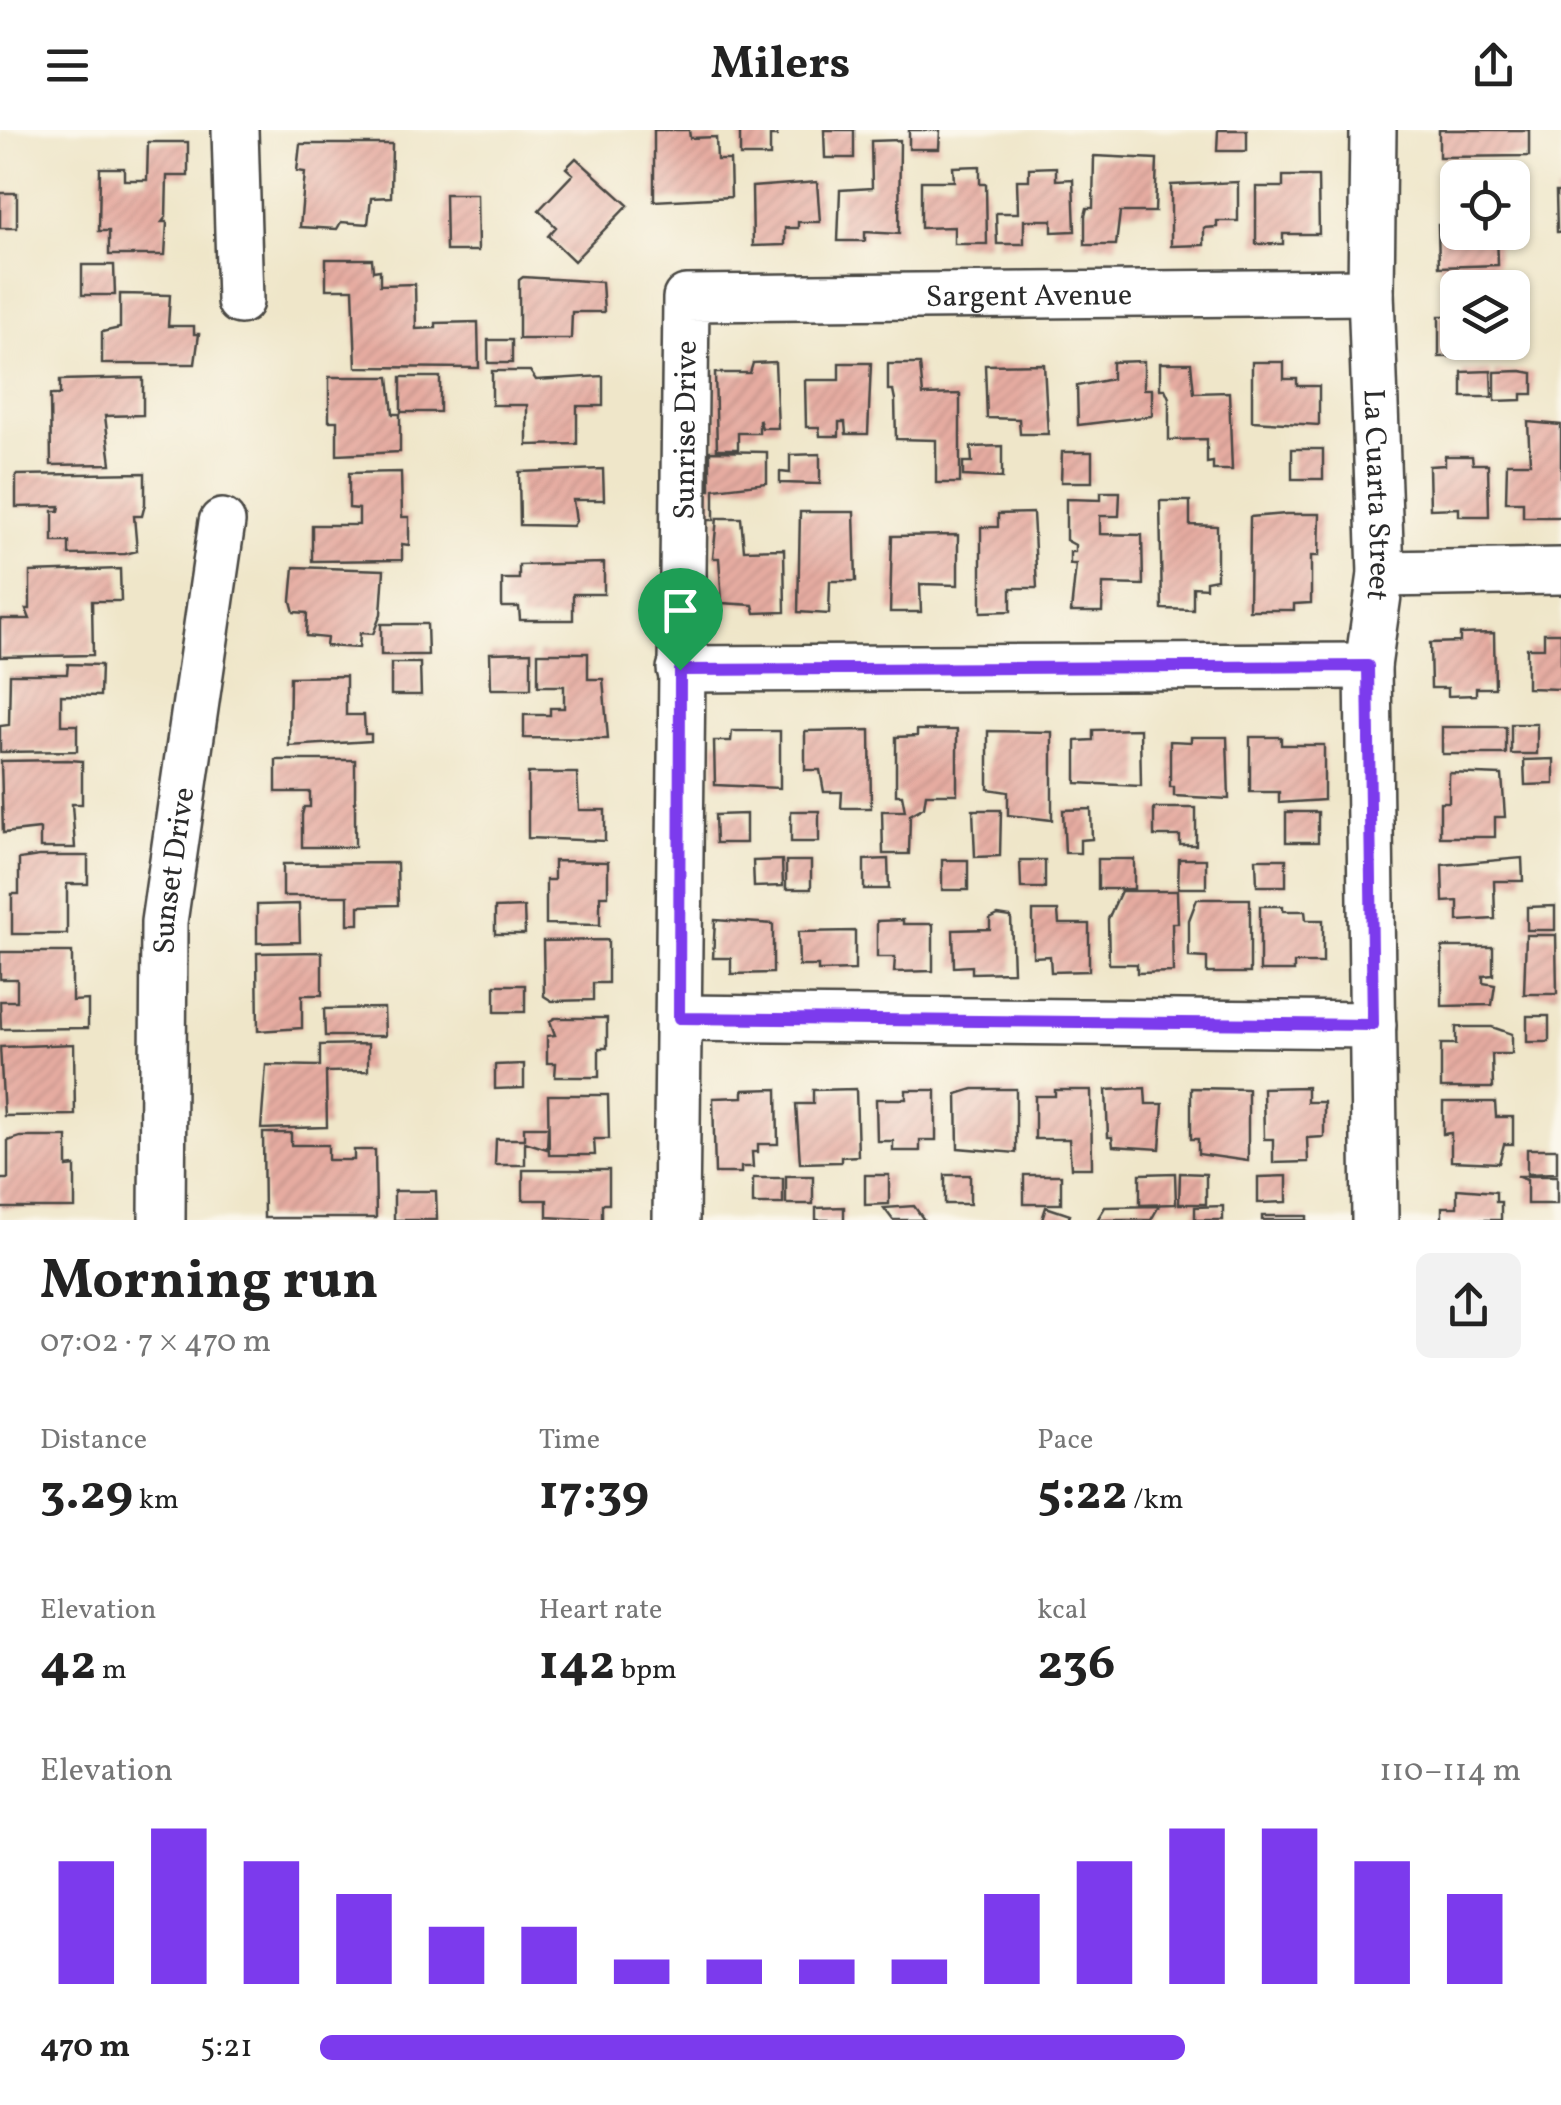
<!DOCTYPE html>
<html lang="en">
<head>
<meta charset="utf-8">
<style>
  :root { --surface:#fff; --page:#f2f2f2; --text:#222; --muted:#767676; --accent:#7c3aed }
  body { margin:0; font-family:Vollkorn,serif; background:var(--page); color:var(--text); height:100vh; display:flex; flex-direction:column; font-size:38px; white-space:nowrap }
  * { box-sizing:border-box; margin:0 }
  p { font-size:32px; color:var(--muted) }
  .icon { flex:none; width:55px; height:55px; fill:none; stroke:currentColor; stroke-width:2; stroke-linecap:round; stroke-linejoin:round }
  .map { position:relative; height:1090px; overflow:hidden }
  .drawer { display:flex; flex-direction:column; background:var(--surface); flex:1 }
  .drawer>* { flex:none }
  .fabs { position:absolute; left:1440px; top:30px; display:grid; gap:20px }
  .fabs a { display:grid; place-items:center; width:90px; height:90px; border-radius:15px; background:var(--surface); box-shadow:0 2px 8px #0004; font-size:50px }
  .pin { position:absolute; display:grid; place-items:center; width:85px; height:85px; color:#fff; margin:-102px -42px; border-radius:50% 50% 50% 0; rotate:-45deg; box-shadow:0 0 10px #0007 }
  .pin .icon { rotate:45deg }
  .round { display:grid; place-items:center; flex:none; width:105px; height:105px; border-radius:15px; background:var(--page) }
  .headline { display:flex; align-items:center; justify-content:space-between; height:170px; padding:0 40px }
  h1 { font-size:55px; font-weight:700; line-height:75px }
  .stats { display:grid; grid-template-columns:repeat(3,1fr); gap:15px; height:170px; padding:10px 40px }
  .stats div { display:grid; align-content:center }
  .stats b { font-size:50px; font-weight:700 }
  .stats small { font-size:28px; font-weight:400 }
  .stats p { font-size:28px }
  .chart { height:280px; padding:20px 40px }
  .chart p { display:flex; justify-content:space-between }
  .chart svg { width:100%; height:180px; margin-top:10px; stroke:var(--accent); stroke-width:6 }
  ul { padding:0 40px; list-style:none; font-size:32px }
  li { display:grid; grid-template-columns:160px 120px 1fr; align-items:center; height:75px }
  li i { height:25px; border-radius:12px; background:var(--accent) }
  header { display:flex; justify-content:space-between; align-items:center; height:130px; padding:0 40px; background:var(--surface); font-size:45px; font-weight:700 }
  .map>svg:first-child { display:block }
  .building { fill:url(#building-hatch) }
  .lines { fill:none; stroke-linecap:round; stroke-linejoin:round }
  .minor-casing { stroke:#484743; stroke-width:50 }
  .minor { stroke:#fff; stroke-width:45 }
  .route-casing { stroke:#fff; stroke-width:20 }
  .route { stroke:#7c3aed; stroke-width:12 }
  .labels { text-anchor:middle; stroke-width:9; stroke-linejoin:round; paint-order:stroke }
  .street-label { font-size:30px; fill:#2b2b2b; stroke:#fbf7ec }
</style>
</head>
<body>
<header><svg class="icon" aria-label="menu" viewBox="0 0 24 24"><path d="M4 6h16M4 12h16M4 18h16"/></svg>Milers<svg class="icon" aria-label="share" viewBox="0 0 24 24"><path d="M12 15V3M7 8l5-5 5 5M5 13v7h14v-7"/></svg></header>
<div class="map">
<svg width="1561" height="1090" viewBox="0 0 1561 1090">
  <defs>
    <pattern id="building-hatch" width="6" height="6" patternUnits="userSpaceOnUse" patternTransform="scale(2.5)"><rect width="6" height="6" fill="#e6aca1"/><path d="M-1 1l2-2M0 6l6-6M5 7l2-2" fill="none" stroke="#c5948b"/></pattern>
  </defs>
  <rect width="100%" height="100%" fill="#fbf7ec"/>
  <filter id="ink" filterUnits="userSpaceOnUse"><feTurbulence type="fractalNoise" baseFrequency=".01" numOctaves="2"/><feDisplacementMap in="SourceGraphic" scale="20" xChannelSelector="R" yChannelSelector="G"/><feConvolveMatrix kernelMatrix="1 2 1 2 8 2 1 2 1" color-interpolation-filters="sRGB"/></filter>
  <filter id="wash" filterUnits="userSpaceOnUse"><feTurbulence type="fractalNoise" baseFrequency=".0048" numOctaves="4" result="noise"/><feDisplacementMap in="SourceGraphic" scale="40" xChannelSelector="R" yChannelSelector="G"/><feGaussianBlur stdDeviation="2.25" result="paint"/><feColorMatrix in="noise" values="0 0 0 0 0 0 0 0 0 0 0 0 0 0 0 0 0 1.4 0 .05"/><feComposite in="paint" operator="in"/></filter>
  <g filter="url(#wash)">
    <rect width="100%" height="100%" fill="#efe6c9"/>
    <g id="blocks">
      <path class="building" d="M654,0H689L690,8L716,7L717,30H730L731,67L654,71Z
        M740,0H777V6H770V26H740Z
        M824,0H854V28H825Z
        M909,0H940L939,19H909Z
        M1218,0H1247V21H1217Z
        M1439,0H1529V26L1439,27Z
        M900,10L899,104L865,102V111H838L840,60L872,58L871,11Z
        M148,12H188V46H167L166,87L162,92H167L165,125H109V101H99L100,38H124V50H147Z
        M300,14H392L391,67L371,68L368,94L341,92L337,99L300,97L305,42L297,41Z
        M1094,26L1157,29L1155,82H1120L1116,115H1085V86L1087,78H1093Z
        M576,28L628,75L574,131L548,106L556,97L539,80L573,44L566,38Z
        M980,36V54H986L987,114H954V97L921,98V51H954L953,37Z
        M1056,37V50L1073,49L1075,101L1052,102V90H1024V114H997L996,83H1018L1017,50H1029V38Z
        M1283,46H1318L1319,104H1283V114H1256V57H1283Z
        M817,52L820,92H798V98H785V115L753,116L752,57Z
        M1238,52V91H1217V97L1204,98V115L1171,116V55Z
        M1452,61H1458V102H1497L1498,135L1439,137L1438,95H1446V84H1453Z
        M1556,62H1561V102H1557Z
        M0,63H17V98H0Z
        M445,64H477L478,121H446Z
        M326,129H372L373,141L380,140V155L415,154L416,199L436,198V193L478,192L479,238L356,237L353,159H326Z
        M82,135H114L115,165H82Z
        M523,147L602,152L604,182H572L571,209H519V150Z
        M1454,151H1498V158H1454Z
        M120,164L170,165L168,196H194V204H199L195,234H102V202L120,198Z
        M1448,182H1458V212H1505L1498,216V226L1439,227V186H1448Z
        M488,210H512V233H488Z
        M1144,231V259H1152V286L1078,295L1077,256L1112,249V232Z
        M775,232L778,298H762L759,289V303H738V319H717L715,243H750L753,233Z
        M1252,232H1284V249H1297V256H1319V295L1252,291Z
        M839,233H871L868,304H846L845,292H839V306H820L819,297H806L805,250H839Z
        M1160,233H1191L1194,263L1229,262L1232,340H1213V332L1207,333V309L1169,310V268L1165,259H1160Z
        M888,234H920L923,265L960,264V353H936V310L896,309L895,270L893,260H888Z
        M1044,234L1048,304H1020L1019,289L987,288L985,235Z
        M492,241H530L536,250L603,246V276H577V314L527,315V275H492Z
        M1491,241L1492,267H1462V242Z
        M1521,241L1533,243V264H1522V270L1495,271V242Z
        M329,247H389L393,284H400V322L337,325V291H329Z
        M401,247H440V282H401Z
        M143,248V285L105,286L111,334L51,335L50,265H60V250Z
        M1528,292L1561,295V387H1523V372H1506L1507,333H1530Z
        M1002,316V348L963,346V332H972L971,317Z
        M1292,319H1323V349H1292Z
        M710,321L767,322V353L714,359V390H698V360H710Z
        M1062,322H1092V352H1061Z
        M820,324V354L780,353V342L790,343V325Z
        M1445,326H1472L1473,334H1488L1489,386H1459V378L1430,379L1429,336L1445,335Z
        M603,339L604,370H573L576,391L573,396L520,395L519,342Z
        M401,342L402,387H409V415L402,414V430L312,431V395H359V379L349,378V343Z
        M145,343V374L142,386H134L137,421L125,424L69,425V412H53V381H59L60,376L16,377V345Z
        M1101,362H1120L1119,386H1100V404L1142,405L1143,455L1103,454L1102,482H1071L1076,434H1070V422H1075V415L1066,410V369L1101,370Z
        M1160,371H1190V395L1217,396V449L1206,451V458L1193,457V480L1162,479Z
        M800,382H854L856,451H830L829,484L798,482Z
        M1033,383L1037,458H1011V481L981,482V397H998V384Z
        M1286,384H1320L1319,426H1311V473L1294,474V480H1249L1250,387Z
        M717,388H741L744,420L784,419L785,482L755,483L753,475L722,473L719,428H713Z
        M958,405V455L920,454L921,482H890L892,406Z
        M604,433V464H573V490H520L519,477H502V449H519V435Z
        M294,437L384,440L381,484L373,504L360,503L359,518L326,516L327,508L306,506L307,483L294,482L291,471Z
        M120,439L121,471H92L93,525L0,527V489H30L26,479H30V442Z
        M381,494H427L428,525H381Z
        M1494,503L1495,558H1476V565L1448,566V558H1431L1430,513L1460,512V504Z
        M1544,503H1561V559L1527,558V518H1544Z
        M531,522V559H491L490,523Z
        M538,523H588V549H603L608,609L524,608V585H550V578H564V556H538Z
        M391,533H420L421,565H391Z
        M68,534L101,535L100,566L61,565V595H77V621L0,622V596L9,595L10,544H67Z
        M346,546V585H364L365,604H371V611L289,616L290,547Z
        M1511,594H1537V624H1511Z
        M1442,597H1506V624H1442Z
        M1140,599L1141,656L1076,653V611L1093,610V600Z
        M870,600L871,678H841L842,662H824L820,640H805V601Z
        M917,600H957V664H926L924,677L910,685L909,724H883L882,681H905L902,665H896V607L917,606Z
        M732,601H780V658L715,655L714,611H731Z
        M988,601L1052,602V690L1008,685V662L988,659Z
        M1191,607H1227L1229,669L1174,666V657H1170V611L1191,612Z
        M1250,607H1281V615H1324V670L1279,673V662H1250Z
        M1554,629V654L1525,655L1524,630Z
        M68,630L82,631V674H72L75,718H40V699L3,703L1,631Z
        M276,630H355V717H302V685L304,677H310V662H276Z
        M528,643H577L579,680H605V711L528,708Z
        M1449,643L1502,645L1505,687H1495V707H1440V672H1449Z
        M1154,678H1196V715H1180V706H1154Z
        M1091,679L1092,709L1080,710V723H1065L1063,680Z
        M973,680H1001L1000,726L975,727Z
        M791,681H819V712H791Z
        M1286,682H1318V712H1286Z
        M746,684V713H716L715,685Z
        M39,726H88V754H67V804H12V764H19V729Z
        M1522,728L1523,751H1494L1495,789L1458,791V771L1443,772L1442,735Z
        M888,729L889,759H864V730Z
        M1098,729H1134V759H1098Z
        M1179,729H1206V758H1178Z
        M1256,729H1286V756H1257Z
        M782,730L783,756L754,757L753,731Z
        M942,730H968V760H942Z
        M1020,730H1045V758H1021Z
        M554,731L608,732V766H600V795L546,794V750H554Z
        M786,731H811V759H786Z
        M397,733L398,775L359,776V794H348V766H283V734Z
        M1121,761H1177L1178,793H1172L1173,842L1137,843V834H1109L1108,789Z
        M1197,769H1250V843H1207V828L1189,827V790Z
        M299,774L300,812L257,813V775Z
        M1260,776H1283V781H1305L1306,790H1323V833H1294V841H1260Z
        M1555,776V800H1527V777Z
        M524,777L525,804H495V778Z
        M1033,781H1058L1059,794H1089V841L1051,842L1050,826L1033,827Z
        M998,785L1011,787L1013,842L972,843V836L954,837L953,800L990,799V789Z
        M715,790L773,794V843L731,844V828H713Z
        M903,790V794H933V841L894,842L895,827H877V791Z
        M855,801V840L818,841V836H799L798,802Z
        M1526,805H1556L1557,864H1524Z
        M608,810V853H593V870L552,871L544,866L543,811Z
        M1442,817H1493V845L1483,846V853L1495,855L1492,875L1442,876Z
        M0,822H72V871L88,870V898L1,899L0,871H17V849H0Z
        M322,822V865H302V898L258,901L257,823Z
        M495,855H525V882H495Z
        M384,878L385,906H325L324,879Z
        M1527,886H1549V912H1527Z
        M555,888H607V918H599V947H555L556,933H547V906L555,905L550,891Z
        M1456,897H1492L1512,904V924H1492L1493,958H1441V914H1456Z
        M74,914L75,985L4,986L0,917Z
        M368,914V941L326,942L327,997L261,999L266,935L320,936V915Z
        M524,934V958L495,959V935Z
        M1307,957V972H1324V1007L1307,1008L1308,1032L1273,1033V1009H1264L1263,958Z
        M1145,958L1146,974H1163L1160,1019L1113,1016L1112,1007H1108L1106,960Z
        M1191,958L1248,959V1031L1198,1024V1009H1191Z
        M777,959L778,1014H758V1022H752L753,1037H741V1043H715L713,968L743,967V960Z
        M856,959L858,1026L841,1027V1032L800,1033L796,974H813V960Z
        M973,959H1016V1023L958,1018L957,964Z
        M906,960H936V1010H920V1021H893V1011H877L876,969H906Z
        M1055,960H1091L1092,1038H1071L1069,1009H1035V966H1055Z
        M548,965H608L609,1009H594L595,1025H549Z
        M1443,972H1495L1496,987H1513V1014H1504L1499,1033L1451,1031V1003L1443,1004Z
        M524,997H548L547,1019L525,1012V1035H495L496,1009H524Z
        M263,1003H291V1015H328V1030H354V1020H375L376,1088H264Z
        M20,1007H67V1037L75,1036V1078H0V1049H8V1011Z
        M1527,1019H1557V1043L1527,1044Z
        M523,1040H609V1074H602V1090L547,1087V1070H523Z
        M1175,1043L1176,1074L1140,1075V1044Z
        M1180,1043L1206,1044V1074H1179Z
        M865,1045H889V1074L865,1075Z
        M945,1045H970V1074H945Z
        M1024,1045H1061V1074H1024Z
        M786,1046H813V1074H786Z
        M1287,1046V1072L1258,1073V1047Z
        M1516,1046H1557V1074H1527V1050Z
        M753,1048H783V1074H753Z
        M1457,1059L1496,1062V1072H1501V1090H1442V1077H1457Z
        M394,1061H436L437,1090H394Z
        M914,1076L924,1090H893L884,1078Z
        M1159,1076L1151,1090H1097L1105,1077Z
        M1223,1076V1090H1195V1077Z
        M844,1077V1090H816V1078Z
        M1046,1077L1070,1085L1068,1090H1042Z
        M1262,1086H1307V1090H1262Z"/>
    </g>
  </g>
  <g filter="url(#ink)">
    <use href="#blocks" fill-opacity="0" stroke="#484743" stroke-width="2.5"/>
    <g class="lines">
      <defs>
        <g id="minor">
          <path d="M235,0L240,171"/>
          <path id="s1" d="M1373,0L1371,162L1381,444L1368,536L1375,1090"/>
          <path d="M1381,444L1561,441"/>
          <path d="M680,539L1368,536"/>
          <path d="M679,888L1373,895"/>
          <path id="s2" d="M162,1090L164,792L222,392"/>
          <path id="s3" d="M676,1090L686,168L1371,162"/>
        </g>
      </defs>
      <use href="#minor" class="minor-casing"/>
      <use href="#minor" class="minor"/>
    </g>
  </g>
  <g class="lines" filter="url(#ink)">
    <defs>
      <path id="route" d="M1368,536L1373,895L679,888L680,540Z"/>
    </defs>
    <use href="#route" class="route-casing"/>
    <use href="#route" class="route"/>
  </g>
  <g class="labels">
    <g class="street-label">
      <text dy="10" stroke="none"><textPath href="#s3" startOffset="1265">Sargent Avenue</textPath></text>
      <text dy="10" stroke="none"><textPath href="#s3" startOffset="790">Sunrise Drive</textPath></text>
      <text dy="10" stroke="none"><textPath href="#s1" startOffset="365">La Cuarta Street</textPath></text>
      <text dy="10" stroke="none"><textPath href="#s2" startOffset="350">Sunset Drive</textPath></text>
    </g>
  </g>
</svg>
<div class="fabs">
<a><svg class="icon" aria-label="locate" viewBox="0 0 24 24"><circle cx="12" cy="12" r="6"/><path d="M12 2v4M12 18v4M2 12h4M18 12h4"/></svg></a>
<a><svg class="icon" aria-label="layers" viewBox="0 0 24 24"><path d="M12 4l9 5-9 5-9-5zM3 14l9 5 9-5"/></svg></a>
</div>
<div class="pin" style="left:680px;top:540px;background:#1e9e55"><svg class="icon" aria-label="arrive" viewBox="0 0 24 24"><path d="M6 21V4h12l-3 4 3 4H6"/></svg></div>
</div>
<section class="drawer">
<div class="headline"><div><h1>Morning run</h1><p>07:02 · 7 × 470 m</p></div><a class="round"><svg class="icon" aria-label="share" viewBox="0 0 24 24"><path d="M12 15V3M7 8l5-5 5 5M5 13v7h14v-7"/></svg></a></div>
<div class="stats">
<div><p>Distance</p><b>3.29<small> km</small></b></div>
<div><p>Time</p><b>17:39</b></div>
<div><p>Pace</p><b>5:22<small> /km</small></b></div>
</div>
<div class="stats">
<div><p>Elevation</p><b>42<small> m</small></b></div>
<div><p>Heart rate</p><b>142<small> bpm</small></b></div>
<div><p>kcal</p><b>236</b></div>
</div>
<div class="chart"><p><span>Elevation</span>110–114 m</p>
<svg viewBox="0 0 160 44" preserveAspectRatio="none"><path d="M5 44V14M15 44V6M25 44V14M35 44V22M45 44V30M55 44V30M65 44V38M75 44V38M85 44V38M95 44V38M105 44V22M115 44V14M125 44V6M135 44V6M145 44V14M155 44V22"/></svg>
</div>
<ul>
<li><b>470 m</b>5:21<i style="width:72%"></i></li>
</ul>
</section>
</body>
</html>
